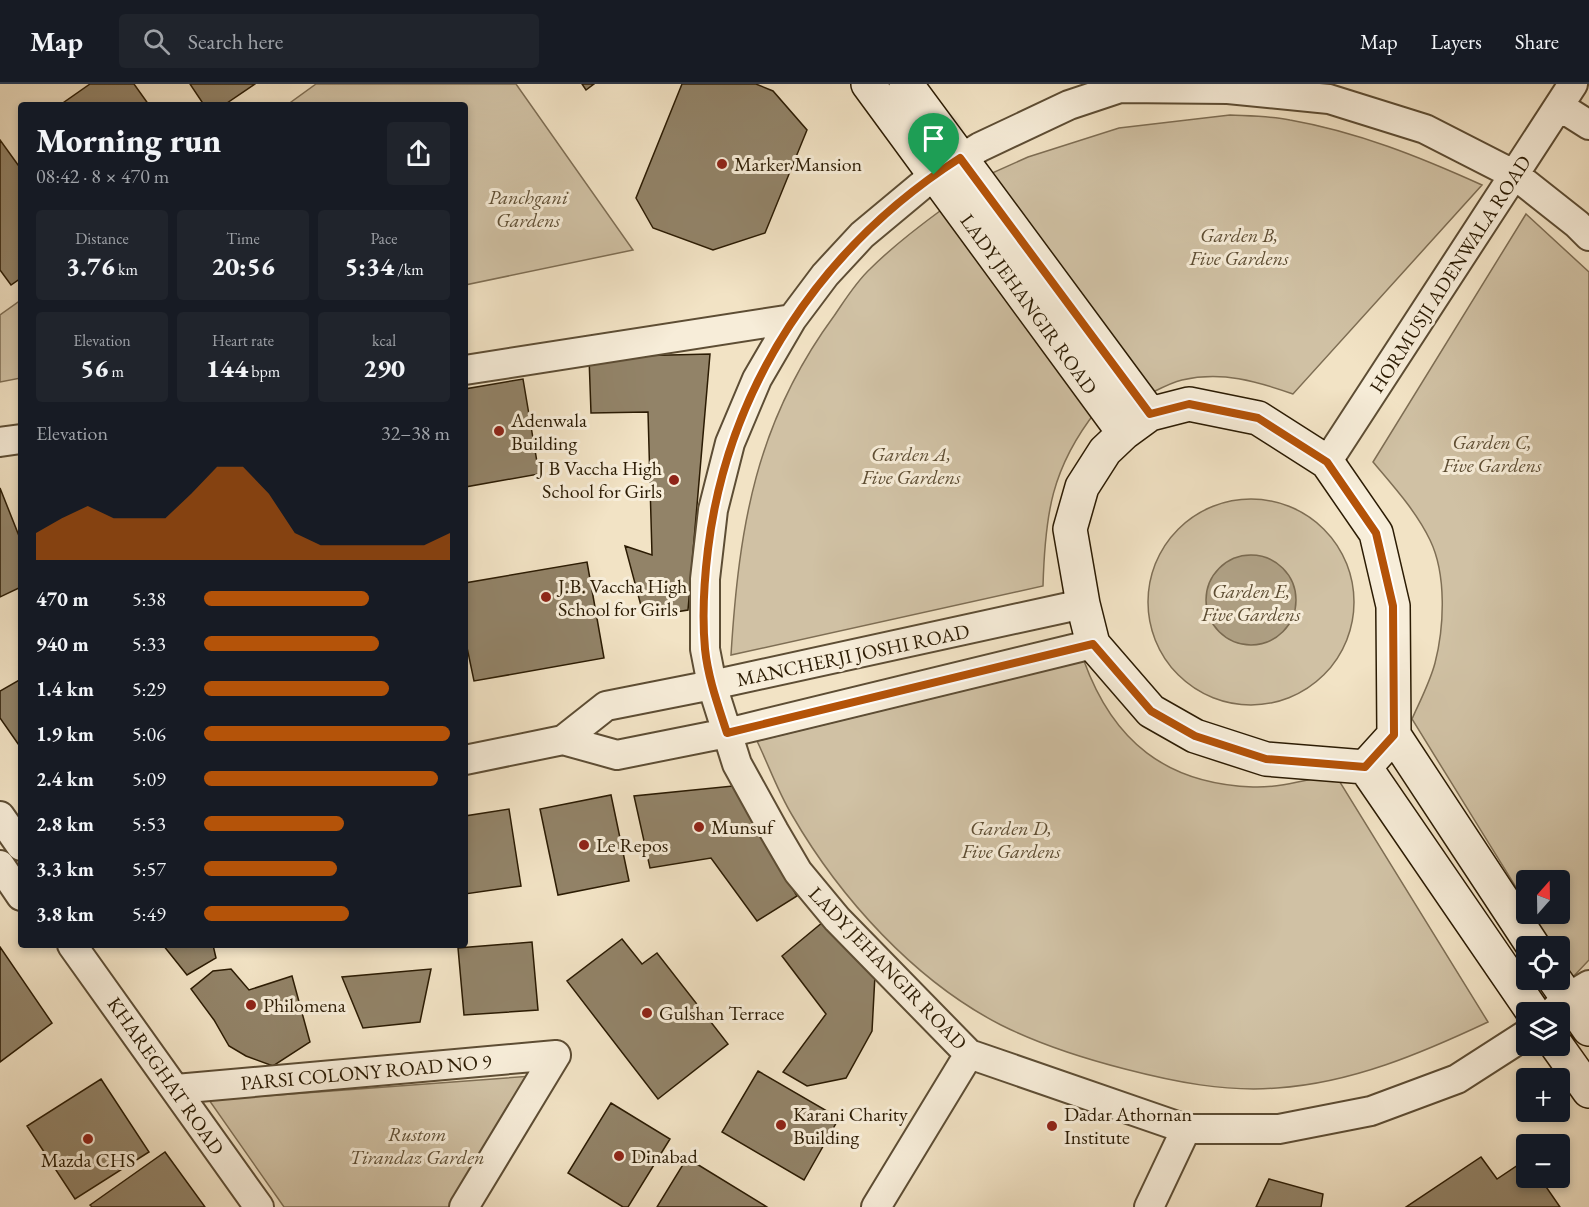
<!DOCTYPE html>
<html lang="en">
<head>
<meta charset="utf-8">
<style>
  :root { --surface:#171b24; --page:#20242c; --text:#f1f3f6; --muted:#9ea1a6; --line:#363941; --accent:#b45309 }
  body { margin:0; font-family:"EB Garamond",serif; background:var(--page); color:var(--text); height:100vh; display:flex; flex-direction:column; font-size:22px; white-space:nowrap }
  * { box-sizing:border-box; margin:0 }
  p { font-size:20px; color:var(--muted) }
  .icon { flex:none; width:33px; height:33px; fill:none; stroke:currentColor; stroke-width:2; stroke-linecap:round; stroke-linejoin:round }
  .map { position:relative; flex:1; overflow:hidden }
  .details { position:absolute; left:18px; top:18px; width:450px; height:846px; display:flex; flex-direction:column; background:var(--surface); border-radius:6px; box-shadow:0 3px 9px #0003 }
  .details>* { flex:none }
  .needle { width:39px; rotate:20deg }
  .controls { position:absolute; left:1516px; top:786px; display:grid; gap:12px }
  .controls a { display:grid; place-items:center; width:54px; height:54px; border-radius:6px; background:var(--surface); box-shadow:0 3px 9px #0003; font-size:30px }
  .pin { position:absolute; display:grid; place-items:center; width:51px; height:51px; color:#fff; margin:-62px -26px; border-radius:50% 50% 50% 0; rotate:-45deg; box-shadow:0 0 6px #0007 }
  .pin .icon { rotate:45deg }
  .round { display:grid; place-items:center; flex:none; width:63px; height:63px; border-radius:6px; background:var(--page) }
  .head { display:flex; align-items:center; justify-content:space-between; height:102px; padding:0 18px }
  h1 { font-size:33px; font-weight:800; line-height:45px }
  .metrics { display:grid; grid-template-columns:repeat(3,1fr); gap:9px; height:102px; padding:6px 18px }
  .metrics div { display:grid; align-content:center; border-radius:6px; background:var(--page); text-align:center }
  .metrics b { font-size:26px; font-weight:800 }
  .metrics small { font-size:16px; font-weight:400 }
  .metrics p { font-size:16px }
  .chart { height:168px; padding:12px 18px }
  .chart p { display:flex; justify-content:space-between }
  .chart svg { width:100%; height:108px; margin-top:6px; fill:var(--accent); opacity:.7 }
  ul { padding:0 18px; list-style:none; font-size:20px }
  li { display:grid; grid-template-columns:96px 72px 1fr; align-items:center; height:45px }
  li i { height:15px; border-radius:8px; background:var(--accent) }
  header { display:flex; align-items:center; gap:36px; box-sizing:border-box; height:84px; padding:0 30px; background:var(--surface); border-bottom:2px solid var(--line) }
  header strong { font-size:28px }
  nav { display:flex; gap:33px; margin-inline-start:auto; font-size:21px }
  .search { width:420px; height:54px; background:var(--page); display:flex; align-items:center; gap:15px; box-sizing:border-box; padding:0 21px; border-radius:6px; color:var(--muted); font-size:22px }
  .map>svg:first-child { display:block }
  .green { fill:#d0c1a4; stroke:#7e6e54; stroke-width:1.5 }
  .water { fill:#ae9f83; stroke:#7a6a50; stroke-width:1.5 }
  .building { fill:#928368; stroke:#2b1b03; stroke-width:1.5 }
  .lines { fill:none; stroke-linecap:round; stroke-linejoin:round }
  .street-casing { stroke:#5d4d34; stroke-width:32 }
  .secondary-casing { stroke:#2b1b03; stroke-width:36 }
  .street { stroke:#f7edd9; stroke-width:28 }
  .secondary { stroke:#f7edd9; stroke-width:33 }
  .route-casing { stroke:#fff; stroke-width:12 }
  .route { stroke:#b45309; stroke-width:8 }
  .poi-dot { fill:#8f2418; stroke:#f7edd9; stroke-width:2 }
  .labels { text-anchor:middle; stroke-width:6; stroke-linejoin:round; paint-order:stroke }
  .poi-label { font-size:20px; fill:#2b1b03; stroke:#f7edd9; text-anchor:start }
  .park-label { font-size:20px; font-style:italic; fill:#5d4d33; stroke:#f7edd9 }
  .street-label { font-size:20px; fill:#2b1b03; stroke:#f7edd9 }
</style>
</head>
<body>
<header>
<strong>Map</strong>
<div class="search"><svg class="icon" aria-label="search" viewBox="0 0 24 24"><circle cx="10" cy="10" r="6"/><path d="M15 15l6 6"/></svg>Search here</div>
<nav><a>Map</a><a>Layers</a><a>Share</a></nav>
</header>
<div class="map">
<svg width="1589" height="1123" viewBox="0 0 1589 1123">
  <rect width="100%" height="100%" fill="#f2e3c5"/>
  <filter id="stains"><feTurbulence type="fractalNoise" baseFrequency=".00333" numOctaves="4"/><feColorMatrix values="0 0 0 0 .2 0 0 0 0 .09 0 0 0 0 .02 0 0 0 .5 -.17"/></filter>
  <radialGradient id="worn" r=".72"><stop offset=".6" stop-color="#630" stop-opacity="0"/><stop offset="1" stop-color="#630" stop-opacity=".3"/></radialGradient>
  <path class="green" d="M316,0H516L633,166L465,201V21H287Z
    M1230,31C1250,32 1271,32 1290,36C1358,48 1420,73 1482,101L1293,310C1256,297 1222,287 1182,296C1169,299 1156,307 1143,313L981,94L1028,73L1119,44Z
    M944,124L1097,326C1051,384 1045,431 1043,502L731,571C739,442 756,338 834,232C845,216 856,198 870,185C893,162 918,143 944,124Z
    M1526,130L1589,188V876L1572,894L1560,875V862H1552L1532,830H1560V796H1527V821L1412,635C1420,617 1430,598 1435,579C1444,544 1447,491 1430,456C1416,427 1394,403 1373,378Z
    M21,216V294L0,298V231Z
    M1148 518a103 103 0 1 1 206 0a103 103 0 1 1-206 0Z
    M1084,577C1113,657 1166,700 1253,703C1280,704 1309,695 1335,690L1488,938C1422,969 1352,999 1277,1004C1225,1008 1175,998 1125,985C1082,974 1041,961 1001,941C915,897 840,814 792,731C778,708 769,682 757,657Z
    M532,992L452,1123H284L209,1016Z"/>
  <path class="water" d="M1206 516a45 45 0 1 1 90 0a45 45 0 1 1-90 0Z"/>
  <path class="building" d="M90,0H134L149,21H60Z
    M190,0H255L224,21H204Z
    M582,0H594L586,6Z
    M682,0H756L773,7L807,46L765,149L713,166L653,144L636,114Z
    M0,56L21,85V194L11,201L0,186Z
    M710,270L688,526L644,533L625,462L652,471L648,328L591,329L589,273Z
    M523,295L539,390L465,403V305Z
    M0,404L21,457V503L0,513Z
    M587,478L604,574L474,597L465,554V499Z
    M21,595V664L0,634V607Z
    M733,702L797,812L757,837L711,774L650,784L634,712Z
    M611,711L629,797L558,811L540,725Z
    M509,725L521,802L465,810V732Z
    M823,838L875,891L872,947L846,994L807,1002L783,988L826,930L782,872Z
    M622,855L642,880L657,869L728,960L658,1015L567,897Z
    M532,858L538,926L464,931L458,864Z
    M163,861H213L216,874L187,891Z
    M0,863L52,939L0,978Z
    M231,885L249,906L292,892L310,958L273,982L246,972L229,962L214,936L191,905L213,887Z
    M431,885L420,938L363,944L342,893Z
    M758,987L839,1034L804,1096L722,1048Z
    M101,995L149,1068L75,1115L27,1042Z
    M611,1019L670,1055L628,1123H623L568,1089Z
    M165,1068L205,1123H92L90,1121Z
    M1481,1073L1497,1095L1527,1075V1094H1540L1560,1123H1406Z
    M687,1074L767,1123H657Z
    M1269,1095L1323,1110L1321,1123H1256Z"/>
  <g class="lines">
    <defs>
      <path id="street" d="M1559,22L1589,41
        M465,286L792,235
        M0,358L21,355
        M1327,378L1573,0
        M563,656L606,622L712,601L1083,520
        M465,676L563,656L617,671L727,649L1093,560
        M0,732L21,762
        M0,781L21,812
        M72,861L259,1123
        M1553,928L1567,914L1589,901
        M1527,950L1457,995L1371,1027L1279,1045H1186L969,970L837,835L798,788L774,747L737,680L712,601L705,565V495L713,426L730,359L757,295L792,235L825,191L862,151L934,91L980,63L1069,21L1120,4L1228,5L1329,15L1425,45L1515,91L1577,140L1589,152
        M176,1005L556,971
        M464,1123L556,971
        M876,1123L969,970
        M1149,1123L1186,1045"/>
      <path id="secondary" d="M868,0L1124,349
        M906,0L1150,330
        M1189,320L1258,334L1327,378L1376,449L1393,522L1394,651L1365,683L1266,675L1195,652L1151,627L1093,560L1083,520L1070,445L1082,403L1105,367L1124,349L1150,330Z
        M1394,651L1533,862
        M1365,683L1533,928
        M1555,896L1589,945
        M1557,962L1589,1007"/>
    </defs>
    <use href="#street" class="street-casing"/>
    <use href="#secondary" class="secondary-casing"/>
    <use href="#street" class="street"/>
    <use href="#secondary" class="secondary"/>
  </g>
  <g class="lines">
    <defs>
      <path id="route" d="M960,74L1150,330L1189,320L1258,334L1327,378L1376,449L1393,522L1394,651L1365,683L1266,675L1195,652L1151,627L1093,560L727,649C718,621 708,594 705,565C702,533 704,498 708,465C728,302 822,162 960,74Z"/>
    </defs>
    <use href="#route" class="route-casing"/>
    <use href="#route" class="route"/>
  </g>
  <g class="poi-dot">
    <circle cx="722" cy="80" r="6"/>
    <circle cx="499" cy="347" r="6"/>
    <circle cx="674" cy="396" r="6"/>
    <circle cx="546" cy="513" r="6"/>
    <circle cx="699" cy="743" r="6"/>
    <circle cx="584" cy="761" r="6"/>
    <circle cx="251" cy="921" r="6"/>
    <circle cx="647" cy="929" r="6"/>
    <circle cx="781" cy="1041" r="6"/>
    <circle cx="1052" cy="1042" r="6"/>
    <circle cx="88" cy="1055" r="6"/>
    <circle cx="619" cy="1072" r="6"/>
  </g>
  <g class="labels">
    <g class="poi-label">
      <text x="734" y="87">Marker Mansion</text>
      <text x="511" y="343">Adenwala<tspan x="511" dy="23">Building</tspan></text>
      <text x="662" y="391" text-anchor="end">J B Vaccha High<tspan x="662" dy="23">School for Girls</tspan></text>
      <text x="558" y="509">J.B. Vaccha High<tspan x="558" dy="23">School for Girls</tspan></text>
      <text x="711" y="750">Munsuf</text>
      <text x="596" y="768">Le Repos</text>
      <text x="263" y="928">Philomena</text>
      <text x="659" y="936">Gulshan Terrace</text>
      <text x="793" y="1037">Karani Charity<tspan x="793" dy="23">Building</tspan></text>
      <text x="1064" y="1037">Dadar Athornan<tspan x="1064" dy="23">Institute</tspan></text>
      <text x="631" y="1079">Dinabad</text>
      <text x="88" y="1083" text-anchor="middle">Mazda CHS</text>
    </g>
    <g class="park-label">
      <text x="528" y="120">Panchgani<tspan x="528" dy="23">Gardens</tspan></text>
      <text x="1239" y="158">Garden B,<tspan x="1239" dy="23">Five Gardens</tspan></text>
      <text x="1492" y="365">Garden C,<tspan x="1492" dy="23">Five Gardens</tspan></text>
      <text x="911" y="377">Garden A,<tspan x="911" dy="23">Five Gardens</tspan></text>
      <text x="1251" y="514">Garden E,<tspan x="1251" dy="23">Five Gardens</tspan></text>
      <text x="1011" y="751">Garden D,<tspan x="1011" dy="23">Five Gardens</tspan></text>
      <text x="417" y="1057">Rustom<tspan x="417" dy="23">Tirandaz Garden</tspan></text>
    </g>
    <g class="street-label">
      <text transform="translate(1450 190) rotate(-57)" y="7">HORMUSJI ADENWALA ROAD</text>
      <text transform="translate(1029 220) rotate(54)" y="7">LADY JEHANGIR ROAD</text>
      <text transform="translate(853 571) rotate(-12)" y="7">MANCHERJI JOSHI ROAD</text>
      <text transform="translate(888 884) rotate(46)" y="7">LADY JEHANGIR ROAD</text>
      <text transform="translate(366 988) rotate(-5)" y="7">PARSI COLONY ROAD NO 9</text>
      <text transform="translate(166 992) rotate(55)" y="7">KHAREGHAT ROAD</text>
    </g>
  </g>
  <rect width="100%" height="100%" filter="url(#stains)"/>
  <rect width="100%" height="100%" fill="url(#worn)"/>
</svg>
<div class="controls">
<a><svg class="needle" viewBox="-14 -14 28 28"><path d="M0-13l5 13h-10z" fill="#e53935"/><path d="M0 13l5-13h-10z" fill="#9ea1a6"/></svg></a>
<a><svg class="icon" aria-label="locate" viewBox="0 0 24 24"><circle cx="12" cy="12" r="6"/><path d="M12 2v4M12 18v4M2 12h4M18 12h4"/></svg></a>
<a><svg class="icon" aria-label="layers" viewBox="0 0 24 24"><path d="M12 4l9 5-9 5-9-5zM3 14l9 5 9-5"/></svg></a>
<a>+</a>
<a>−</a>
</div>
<div class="pin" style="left:934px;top:91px;background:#1e9e55"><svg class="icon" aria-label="arrive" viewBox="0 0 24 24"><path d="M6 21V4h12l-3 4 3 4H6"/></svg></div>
<section class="details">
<div class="head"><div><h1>Morning run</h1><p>08:42 · 8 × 470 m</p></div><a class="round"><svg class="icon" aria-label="share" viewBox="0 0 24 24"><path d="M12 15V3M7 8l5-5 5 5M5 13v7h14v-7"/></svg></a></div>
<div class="metrics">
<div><p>Distance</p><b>3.76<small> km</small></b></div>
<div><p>Time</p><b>20:56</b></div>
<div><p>Pace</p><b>5:34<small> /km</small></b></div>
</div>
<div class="metrics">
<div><p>Elevation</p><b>56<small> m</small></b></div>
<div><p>Heart rate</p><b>144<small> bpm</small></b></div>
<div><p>kcal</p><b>290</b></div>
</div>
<div class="chart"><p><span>Elevation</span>32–38 m</p>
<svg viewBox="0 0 160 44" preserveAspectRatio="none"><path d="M0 44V33L10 27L20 22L30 27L40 27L50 27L60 17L70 6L80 6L90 17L100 33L110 38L120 38L130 38L140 38L150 38L160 33V44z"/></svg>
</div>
<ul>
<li><b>470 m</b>5:38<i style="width:67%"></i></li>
<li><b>940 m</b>5:33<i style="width:71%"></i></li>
<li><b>1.4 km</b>5:29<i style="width:75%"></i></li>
<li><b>1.9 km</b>5:06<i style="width:100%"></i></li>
<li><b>2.4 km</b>5:09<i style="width:95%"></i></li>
<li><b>2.8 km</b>5:53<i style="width:57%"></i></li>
<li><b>3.3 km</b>5:57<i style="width:54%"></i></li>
<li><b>3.8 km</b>5:49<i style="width:59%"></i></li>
</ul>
</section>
</div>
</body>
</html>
